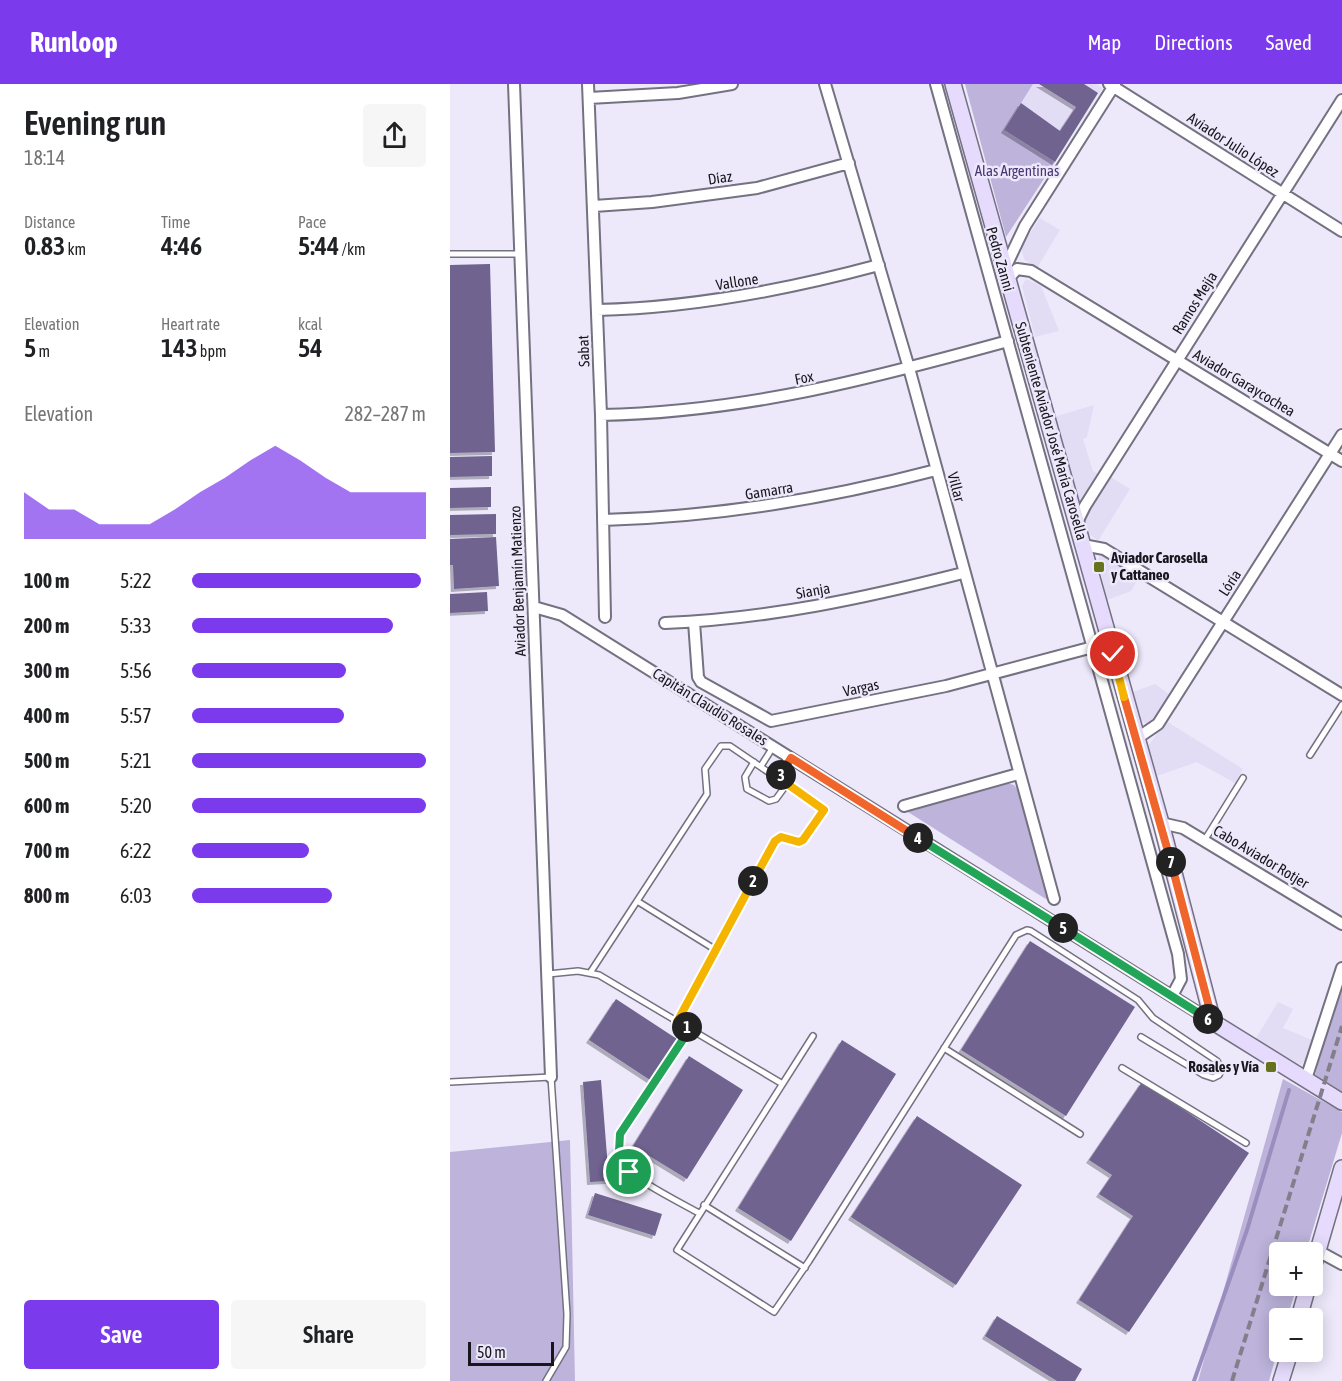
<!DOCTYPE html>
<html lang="en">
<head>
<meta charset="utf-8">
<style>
  :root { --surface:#fff; --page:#f6f6f6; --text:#202124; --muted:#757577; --accent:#7c3aed }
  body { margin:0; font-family:"Asap Condensed",sans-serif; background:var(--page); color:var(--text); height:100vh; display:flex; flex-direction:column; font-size:22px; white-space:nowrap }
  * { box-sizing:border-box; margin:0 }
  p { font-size:20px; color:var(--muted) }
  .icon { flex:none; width:33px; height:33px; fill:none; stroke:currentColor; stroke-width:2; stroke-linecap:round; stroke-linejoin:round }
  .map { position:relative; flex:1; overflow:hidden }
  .details { display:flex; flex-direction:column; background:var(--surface); width:450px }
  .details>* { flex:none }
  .buttons { position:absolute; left:819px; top:1158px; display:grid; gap:12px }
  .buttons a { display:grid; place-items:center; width:54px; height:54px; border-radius:6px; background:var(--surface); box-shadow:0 3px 15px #0003; font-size:30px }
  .scale { position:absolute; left:18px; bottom:15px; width:86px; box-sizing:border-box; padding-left:6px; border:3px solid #18161c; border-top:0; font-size:16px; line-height:21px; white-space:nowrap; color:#18161c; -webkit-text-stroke:4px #ede9fb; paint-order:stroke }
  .pin { position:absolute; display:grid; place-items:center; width:51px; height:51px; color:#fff; margin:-26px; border:3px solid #fff; border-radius:50%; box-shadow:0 2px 6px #0007 }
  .km { position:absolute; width:30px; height:30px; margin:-15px; border-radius:50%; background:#222; color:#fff; font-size:16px; line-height:30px; text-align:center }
  .round { display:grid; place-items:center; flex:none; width:63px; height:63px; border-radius:6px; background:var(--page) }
  .headline { display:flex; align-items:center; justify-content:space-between; height:102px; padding:0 24px }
  h1 { font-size:33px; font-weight:600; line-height:45px }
  .metrics { display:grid; grid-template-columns:repeat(3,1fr); gap:9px; height:102px; padding:6px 24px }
  .metrics div { display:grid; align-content:center }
  .metrics b { font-size:26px; font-weight:600 }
  .metrics small { font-size:16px; font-weight:400 }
  .metrics p { font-size:16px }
  .chart { height:168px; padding:12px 24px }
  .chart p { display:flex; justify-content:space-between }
  .chart svg { width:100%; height:108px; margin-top:6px; fill:var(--accent); opacity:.7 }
  .primary-button { display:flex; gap:12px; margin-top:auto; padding:12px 24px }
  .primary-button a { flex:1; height:69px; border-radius:6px; background:var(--accent); color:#fff; font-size:24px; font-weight:600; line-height:69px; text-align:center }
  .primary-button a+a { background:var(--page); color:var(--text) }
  ul { padding:0 24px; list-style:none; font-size:20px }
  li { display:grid; grid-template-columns:96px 72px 1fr; align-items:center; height:45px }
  li i { height:15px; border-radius:8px; background:var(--accent) }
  header { display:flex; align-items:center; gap:36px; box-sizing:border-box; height:84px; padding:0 30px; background:var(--accent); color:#fff }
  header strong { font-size:28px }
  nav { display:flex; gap:33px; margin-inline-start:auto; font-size:21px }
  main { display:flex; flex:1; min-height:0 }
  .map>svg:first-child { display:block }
  .built { fill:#e2dcf5 }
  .green { fill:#bdb3db }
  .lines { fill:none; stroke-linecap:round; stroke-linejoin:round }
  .stream { stroke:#9a8ebe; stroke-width:4 }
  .building { fill:#6f6390; filter:url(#shadow) }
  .lane-casing { stroke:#747181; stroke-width:8 }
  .street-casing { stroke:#747181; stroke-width:14 }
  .secondary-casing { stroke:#747181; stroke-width:18 }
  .lane { stroke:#fff; stroke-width:5 }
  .street { stroke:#fff; stroke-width:10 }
  .secondary { stroke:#e6dbfd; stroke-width:15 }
  .rail { stroke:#827f8b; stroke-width:4; stroke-dasharray:9 4.5; stroke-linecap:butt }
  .split-1-casing { stroke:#fff; stroke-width:12 }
  .split-2-casing { stroke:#fff; stroke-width:12 }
  .split-3-casing { stroke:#fff; stroke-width:12 }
  .split-4-casing { stroke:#fff; stroke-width:12 }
  .split-5-casing { stroke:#fff; stroke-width:12 }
  .split-6-casing { stroke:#fff; stroke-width:12 }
  .split-7-casing { stroke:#fff; stroke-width:12 }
  .split-8-casing { stroke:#fff; stroke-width:12 }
  .split-9-casing { stroke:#fff; stroke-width:12 }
  .split-1 { stroke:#22a559; stroke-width:8 }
  .split-2 { stroke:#f5b400; stroke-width:8 }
  .split-3 { stroke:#f5b400; stroke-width:8 }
  .split-4 { stroke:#f0652b; stroke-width:8 }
  .split-5 { stroke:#22a559; stroke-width:8 }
  .split-6 { stroke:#22a559; stroke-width:8 }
  .split-7 { stroke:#f0652b; stroke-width:8 }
  .split-8 { stroke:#f0652b; stroke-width:8 }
  .split-9 { stroke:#f5b400; stroke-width:8 }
  .poi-dot { fill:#67721c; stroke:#ede9fb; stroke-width:2 }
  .labels { text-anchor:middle; stroke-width:5; stroke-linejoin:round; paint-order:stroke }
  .street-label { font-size:15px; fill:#18161c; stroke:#ede9fb }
  .park-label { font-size:15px; fill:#4a3673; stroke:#ede9fb }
  .poi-label { font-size:15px; font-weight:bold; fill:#18161c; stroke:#ede9fb; text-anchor:start }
</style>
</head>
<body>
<header>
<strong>Runloop</strong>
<nav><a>Map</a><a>Directions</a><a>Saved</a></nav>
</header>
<main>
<section class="details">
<div class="headline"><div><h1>Evening run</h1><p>18:14</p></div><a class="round"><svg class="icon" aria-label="share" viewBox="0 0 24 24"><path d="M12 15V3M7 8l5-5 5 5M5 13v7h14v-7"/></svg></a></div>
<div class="metrics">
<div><p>Distance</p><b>0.83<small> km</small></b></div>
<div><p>Time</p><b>4:46</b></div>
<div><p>Pace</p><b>5:44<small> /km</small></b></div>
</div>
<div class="metrics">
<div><p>Elevation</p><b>5<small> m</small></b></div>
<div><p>Heart rate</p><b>143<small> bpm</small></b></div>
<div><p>kcal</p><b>54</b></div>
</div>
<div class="chart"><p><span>Elevation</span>282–287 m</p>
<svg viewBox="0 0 160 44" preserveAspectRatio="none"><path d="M0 44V25L10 32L20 32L30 38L40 38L50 38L60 32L70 25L80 19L90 12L100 6L110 12L120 19L130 25L140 25L150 25L160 25V44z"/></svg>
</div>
<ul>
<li><b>100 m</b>5:22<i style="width:98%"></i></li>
<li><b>200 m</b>5:33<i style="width:86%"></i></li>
<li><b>300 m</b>5:56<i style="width:66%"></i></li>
<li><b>400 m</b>5:57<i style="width:65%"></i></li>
<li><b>500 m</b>5:21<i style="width:100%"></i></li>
<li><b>600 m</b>5:20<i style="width:100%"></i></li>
<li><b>700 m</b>6:22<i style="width:50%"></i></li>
<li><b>800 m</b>6:03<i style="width:60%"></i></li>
</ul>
<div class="primary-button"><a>Save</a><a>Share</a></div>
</section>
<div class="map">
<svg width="892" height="1297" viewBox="0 0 892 1297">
  <defs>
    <filter id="shadow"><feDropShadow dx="-3" dy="3" stdDeviation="0" flood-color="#0004"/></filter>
  </defs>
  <rect width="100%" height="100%" fill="#ede9fb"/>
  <path class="built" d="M583,0H646L652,4L605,78L554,46Z
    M590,134L610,146L587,184L574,175L571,163Z
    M576,195L591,202L609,247L585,253L572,202Z
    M644,321L637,353L633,355L643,387L648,390L630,416L626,414L604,333Z
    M659,392L680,405L648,457L637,448L633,438L635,431Z
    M659,471L691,491L681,507L657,516L648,476L650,472Z
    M705,600L720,611L701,639L696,640L692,637L683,608Z
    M716,637L793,685L785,699L747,678L704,693L697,664Z
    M828,918L843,925L833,944L862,956L856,975L851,981L805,956Z"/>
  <path class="green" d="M515,0H583L554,46L605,78L556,153Z
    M557,699L564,701L569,707L599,817L458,728Z
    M892,891V1012L864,995Z
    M833,995L892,1028V1049L856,1168H830V1202H847L837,1234H830L829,1261L819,1297H748Z
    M120,1056L125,1297H0V1068Z"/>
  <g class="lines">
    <path class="stream" d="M744,1297L797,1146L839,1006"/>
  </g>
  <path class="building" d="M589,0H634L648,9L605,78L554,46L571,19L610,47L626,23Z
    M40,180L45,368L0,369V181Z
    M42,372V392L0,393V373Z
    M41,403V423L0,424V404Z
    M46,430V450L0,451V431Z
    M46,453L49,502L4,505L3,481H0V455Z
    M37,508L38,527L0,529V510Z
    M580,857L685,923L616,1032L511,966Z
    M166,915L227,955L200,996L139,956Z
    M392,956L446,990L341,1157L288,1124Z
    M239,972L293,1006L237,1095L183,1062Z
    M151,996L159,1097L140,1098L133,998Z
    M692,998L799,1069L679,1248L629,1216L683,1132L649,1110L662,1091L639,1076Z
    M467,1032L572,1101L506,1201L401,1133Z
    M145,1109L212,1130L205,1152L138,1131Z
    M547,1232L632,1285L625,1297H607L535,1252Z"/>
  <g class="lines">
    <defs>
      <path id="lane" d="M0,170H71
        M860,671L892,621
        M304,678L295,693L297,705L319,717L326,715L337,700
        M311,682L323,663
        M329,694L341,674
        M754,757L793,694
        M187,817L266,866
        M140,889L257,710L255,685L271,662H280L374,726L353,756L349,758L331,753L325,757L227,938
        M98,890L128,887L149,891L331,999
        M240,945L170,1050C168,1061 167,1071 174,1081C182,1095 233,1120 249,1129
        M363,952L227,1166L324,1228L359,1177L566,851L577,846L581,847L688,916L703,934L767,977L772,985L769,991L763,994L754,991L691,953
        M494,964L630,1050
        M672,984L796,1059
        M0,998L101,993L117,1230L116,1263L96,1297
        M254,1121L355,1184"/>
      <path id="street" d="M64,0L101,993
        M138,0L151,331L155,533
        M375,0L459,284L604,815
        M486,0L728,870L731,895L722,912
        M659,0L892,147
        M139,14L228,9L282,0
        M144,122L202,118L307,104L399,79
        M555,184L575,142L665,0
        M558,195L567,185L581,187L892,377
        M147,226C243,224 336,206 429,181
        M151,331C295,328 420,295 558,257
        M153,436C267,433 376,415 486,386
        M626,440L635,422L892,16
        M633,461L654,465L892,611
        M84,523L112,531L763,938
        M244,538L248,593L251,598L321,637L496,602L643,563
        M215,539C317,535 415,514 513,489
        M686,655L708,640L892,351
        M454,722L568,690
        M711,739L733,744L892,840
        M856,995L892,884
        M868,1167L892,1180"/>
      <path id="secondary" d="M503,0L711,739L763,938L892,1018
        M862,1187L892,1084
        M849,1234L858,1202
        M831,1297L840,1268"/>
    </defs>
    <use href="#lane" class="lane-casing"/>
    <use href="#street" class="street-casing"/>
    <use href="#secondary" class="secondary-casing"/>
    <use href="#lane" class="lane"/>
    <use href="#street" class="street"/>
    <use href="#secondary" class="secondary"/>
    <path class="rail" d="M782,1297L892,942"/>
  </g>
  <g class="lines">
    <defs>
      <path id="split-1" d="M179,1088L169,1068L170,1050L240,945L237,943"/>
      <path id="split-2" d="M237,943L227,938L303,797"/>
      <path id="split-3" d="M303,797L325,757L331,753L349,758L353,756L374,726L329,694L331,691"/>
      <path id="split-4" d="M331,691L341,674L468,754"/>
      <path id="split-5" d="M468,754L613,844"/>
      <path id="split-6" d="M613,844L758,935"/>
      <path id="split-7" d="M721,778L763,938L758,935"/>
      <path id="split-8" d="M674,613L721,778"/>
      <path id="split-9" d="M663,570L674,613"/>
    </defs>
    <use href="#split-1" class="split-1-casing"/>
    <use href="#split-2" class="split-2-casing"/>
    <use href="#split-3" class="split-3-casing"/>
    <use href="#split-4" class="split-4-casing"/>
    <use href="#split-5" class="split-5-casing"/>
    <use href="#split-6" class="split-6-casing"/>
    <use href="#split-7" class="split-7-casing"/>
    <use href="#split-8" class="split-8-casing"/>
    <use href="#split-9" class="split-9-casing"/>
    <use href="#split-1" class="split-1"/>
    <use href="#split-2" class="split-2"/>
    <use href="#split-3" class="split-3"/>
    <use href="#split-4" class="split-4"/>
    <use href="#split-5" class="split-5"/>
    <use href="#split-6" class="split-6"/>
    <use href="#split-7" class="split-7"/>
    <use href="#split-8" class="split-8"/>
    <use href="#split-9" class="split-9"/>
  </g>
  <g class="poi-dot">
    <rect x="643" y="477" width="12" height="12" rx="3"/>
    <rect x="815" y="977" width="12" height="12" rx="3"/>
  </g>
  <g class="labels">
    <g class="street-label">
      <text transform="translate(783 61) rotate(33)" y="5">Aviador Julio López</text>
      <text transform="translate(270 94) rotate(-9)" y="5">Díaz</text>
      <text transform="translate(550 175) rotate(74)" y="5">Pedro Zanni</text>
      <text transform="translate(287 198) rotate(-9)" y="5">Vallone</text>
      <text transform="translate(745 219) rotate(-58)" y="5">Ramos Mejía</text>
      <text transform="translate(134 267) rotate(-92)" y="5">Sabat</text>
      <text transform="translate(354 294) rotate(-11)" y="5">Fox</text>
      <text transform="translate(794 299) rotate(31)" y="5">Aviador Garaycochea</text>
      <text transform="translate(601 347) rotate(74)" y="5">Subteniente Aviador José María Carosella</text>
      <text transform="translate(506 403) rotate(75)" y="5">Villar</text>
      <text transform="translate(319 407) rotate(-9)" y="5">Gamarra</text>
      <text transform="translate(68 497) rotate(-92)" y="5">Aviador Benjamín Matienzo</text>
      <text transform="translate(780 499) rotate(-57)" y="5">Lória</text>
      <text transform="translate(363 507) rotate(-10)" y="5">Sianja</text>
      <text transform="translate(411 604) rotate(-12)" y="5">Vargas</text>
      <text transform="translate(260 623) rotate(32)" y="5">Capitán Claudio Rosales</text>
      <text transform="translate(811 773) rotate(31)" y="5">Cabo Aviador Rotjer</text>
    </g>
    <g class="park-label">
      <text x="567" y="92">Alas Argentinas</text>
    </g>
    <g class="poi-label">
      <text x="661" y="479">Aviador Carosella<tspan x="661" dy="17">y Cattaneo</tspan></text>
      <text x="809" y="988" text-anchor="end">Rosales y Vía</text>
    </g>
  </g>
</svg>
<div class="buttons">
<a>+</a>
<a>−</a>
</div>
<div class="scale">50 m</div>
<div class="pin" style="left:179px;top:1088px;background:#1e9e55"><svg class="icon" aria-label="arrive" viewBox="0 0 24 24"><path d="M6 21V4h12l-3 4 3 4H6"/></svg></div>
<div class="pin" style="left:663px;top:570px;background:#d93025"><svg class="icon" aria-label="check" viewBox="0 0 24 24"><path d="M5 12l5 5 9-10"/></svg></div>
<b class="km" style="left:237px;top:943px">1</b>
<b class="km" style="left:303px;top:797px">2</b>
<b class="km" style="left:331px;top:691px">3</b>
<b class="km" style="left:468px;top:754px">4</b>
<b class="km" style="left:613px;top:844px">5</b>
<b class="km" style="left:758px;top:935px">6</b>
<b class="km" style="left:721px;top:778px">7</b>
</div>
</main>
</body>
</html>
